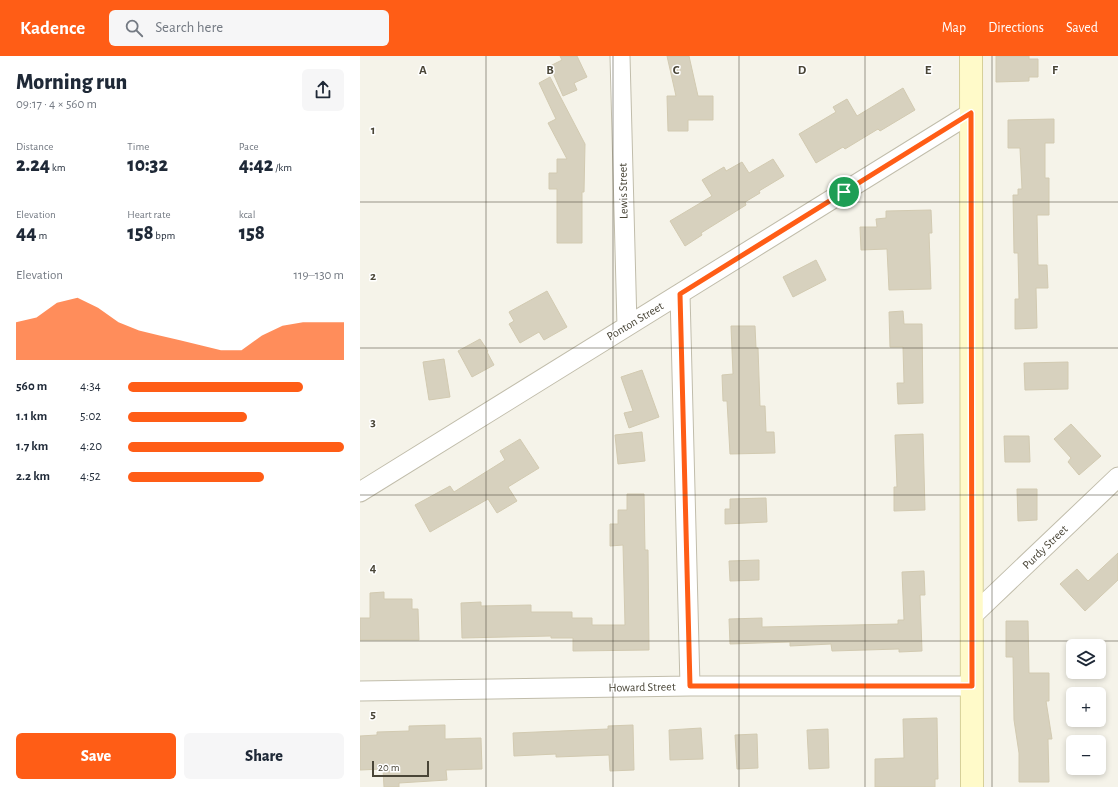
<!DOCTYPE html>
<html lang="en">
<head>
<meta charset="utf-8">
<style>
  :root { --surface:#fff; --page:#f6f6f7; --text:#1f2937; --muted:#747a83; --accent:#ff5d16 }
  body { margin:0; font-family:"Alegreya Sans",sans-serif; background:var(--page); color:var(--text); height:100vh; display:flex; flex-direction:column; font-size:15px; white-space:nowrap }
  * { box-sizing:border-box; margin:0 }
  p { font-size:13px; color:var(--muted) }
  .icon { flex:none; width:22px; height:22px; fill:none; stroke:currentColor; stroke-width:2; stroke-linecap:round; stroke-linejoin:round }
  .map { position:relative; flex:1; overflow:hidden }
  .sheet { display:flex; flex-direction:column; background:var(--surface); width:360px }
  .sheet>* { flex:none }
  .fabs { position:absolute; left:706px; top:583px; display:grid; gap:8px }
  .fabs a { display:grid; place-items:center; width:40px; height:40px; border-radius:6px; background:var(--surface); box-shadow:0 2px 6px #0003; font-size:20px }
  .scale { position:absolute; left:12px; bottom:10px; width:57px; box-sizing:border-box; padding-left:4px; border:2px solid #494537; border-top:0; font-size:11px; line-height:14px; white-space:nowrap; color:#494537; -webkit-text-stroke:3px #fff; paint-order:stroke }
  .pin { position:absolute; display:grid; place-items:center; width:34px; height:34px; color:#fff; margin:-17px; border:2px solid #fff; border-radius:50%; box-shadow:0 1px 4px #0007 }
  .round { display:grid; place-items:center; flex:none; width:42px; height:42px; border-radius:6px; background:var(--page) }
  .summary { display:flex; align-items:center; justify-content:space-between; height:68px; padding:0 16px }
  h1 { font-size:22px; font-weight:800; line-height:30px }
  .metrics { display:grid; grid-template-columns:repeat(3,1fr); gap:6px; height:68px; padding:4px 16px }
  .metrics div { display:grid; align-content:center }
  .metrics b { font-size:20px; font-weight:800 }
  .metrics small { font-size:11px; font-weight:400 }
  .metrics p { font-size:11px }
  .chart { height:112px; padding:8px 16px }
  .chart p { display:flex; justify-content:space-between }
  .chart svg { width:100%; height:72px; margin-top:4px; fill:var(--accent); opacity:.7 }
  .cta { display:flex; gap:8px; margin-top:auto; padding:8px 16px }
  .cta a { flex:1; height:46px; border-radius:6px; background:var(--accent); color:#fff; font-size:16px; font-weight:800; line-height:46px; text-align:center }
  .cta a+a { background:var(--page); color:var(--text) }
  ul { padding:0 16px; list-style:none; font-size:13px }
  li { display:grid; grid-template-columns:64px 48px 1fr; align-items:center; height:30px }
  li i { height:10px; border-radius:5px; background:var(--accent) }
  header { display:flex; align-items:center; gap:24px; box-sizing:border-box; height:56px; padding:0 20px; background:var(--accent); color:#fff }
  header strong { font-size:19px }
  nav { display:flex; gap:22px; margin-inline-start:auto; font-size:14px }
  .search { width:280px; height:36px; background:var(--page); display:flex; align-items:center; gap:10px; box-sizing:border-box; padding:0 14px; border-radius:6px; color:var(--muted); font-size:15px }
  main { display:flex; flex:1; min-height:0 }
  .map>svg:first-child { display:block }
  .building { fill:#d7d1be; stroke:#d2cab1 }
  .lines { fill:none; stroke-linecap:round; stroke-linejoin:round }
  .street-casing { stroke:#c1bdab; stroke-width:21 }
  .secondary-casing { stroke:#d6cf98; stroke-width:24 }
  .street { stroke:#fff; stroke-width:19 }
  .secondary { stroke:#fffac9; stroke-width:22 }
  .route-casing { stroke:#fff; stroke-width:8 }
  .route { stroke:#ff5d16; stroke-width:5 }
  .grid { fill:none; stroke:#494537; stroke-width:1; stroke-opacity:0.55 }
  .labels { text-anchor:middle; stroke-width:3; stroke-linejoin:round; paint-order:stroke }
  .street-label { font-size:12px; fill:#494537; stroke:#fff }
  .grid-label { font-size:13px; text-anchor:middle; font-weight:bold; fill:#494537; stroke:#fff; stroke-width:3; stroke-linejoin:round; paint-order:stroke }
</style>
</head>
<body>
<header>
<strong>Kadence</strong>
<div class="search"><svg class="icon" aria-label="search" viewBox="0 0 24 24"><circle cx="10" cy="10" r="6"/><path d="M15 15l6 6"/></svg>Search here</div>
<nav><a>Map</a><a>Directions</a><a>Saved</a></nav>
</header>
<main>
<section class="sheet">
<div class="summary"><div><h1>Morning run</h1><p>09:17 · 4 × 560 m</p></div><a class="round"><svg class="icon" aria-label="share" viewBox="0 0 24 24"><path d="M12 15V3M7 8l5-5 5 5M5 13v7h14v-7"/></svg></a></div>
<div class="metrics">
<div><p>Distance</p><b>2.24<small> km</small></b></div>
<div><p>Time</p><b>10:32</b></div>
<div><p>Pace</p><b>4:42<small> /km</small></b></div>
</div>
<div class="metrics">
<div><p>Elevation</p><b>44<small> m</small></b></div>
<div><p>Heart rate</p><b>158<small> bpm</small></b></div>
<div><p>kcal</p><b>158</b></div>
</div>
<div class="chart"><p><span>Elevation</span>119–130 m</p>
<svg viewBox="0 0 160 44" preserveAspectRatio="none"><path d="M0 44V21L10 18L20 9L30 6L40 12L50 21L60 26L70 29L80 32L90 35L100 38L110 38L120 29L130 23L140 21L150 21L160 21V44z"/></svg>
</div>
<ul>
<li><b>560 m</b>4:34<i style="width:81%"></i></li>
<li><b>1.1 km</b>5:02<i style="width:55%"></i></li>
<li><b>1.7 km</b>4:20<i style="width:100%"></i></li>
<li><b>2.2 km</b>4:52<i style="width:63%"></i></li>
</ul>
<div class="cta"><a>Save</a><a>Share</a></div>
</section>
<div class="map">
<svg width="758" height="731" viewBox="0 0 758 731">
  <rect width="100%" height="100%" fill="#f5f3e9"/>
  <path class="building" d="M200,0H217L227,21L214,27L217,34L203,40L190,10L202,4Z
    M307,0H329L338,40H353V64H328V75H308L307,40H316Z
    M636,0H669V3H678V21H669V25L636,26Z
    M190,21L225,88L224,136H222V187H197V133H189V117H197V103H207L188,67L196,63L179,27Z
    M543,32L555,54L520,75L518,73L485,93L483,91L456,107L439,78L476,56L473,51L487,43L497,60Z
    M694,63V87H685V122H689V159H677L678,209H687L688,232H676L677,272L655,273V243H659L658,197H654L653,139H658V133H662L660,92H648V64Z
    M413,103L424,120L399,135L400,137L385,146L386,149L341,177L342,179L325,190L310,165L352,140L342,124L364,111L366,115L382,106L389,117Z
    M571,154L572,177H569L571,233L529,234L527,193L501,194L500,171H517L516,163L526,162V155Z
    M456,204L466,224L433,241L423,221Z
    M187,235L207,271L184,284L179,276L160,287L149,268L154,265L149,256Z
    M543,255L544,268H562L563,347L538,348L537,327H544L543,291H530L529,256Z
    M371,270H395L396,292H398L400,350H405L406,376H414L415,397L370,398L367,345H363L362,319L373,318Z
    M120,283L128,295L127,296L134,309L112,321L98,295Z
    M84,303L90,341L69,344L63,306Z
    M708,306V333L665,334L664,307Z
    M282,314L299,361L269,372L264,357L273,355L261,321Z
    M711,368L741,400L719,419L708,406L711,402L694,383Z
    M282,376L285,405L258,408L255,379Z
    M563,378L565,454L534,455V431H537L535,379Z
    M644,380H669L670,406H645Z
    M160,383L179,412L148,431L157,445L137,457L128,443L70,476L55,449L90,430L94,436L145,404L140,395Z
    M657,433H677V464L658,465Z
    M267,438H284L285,494H288L289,594L213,595V582H191V580L102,582L101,547L121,546V550L171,549V556H212V562H232V569H265L263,489L250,490V468H258V454H267Z
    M406,442L407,466L365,468V453H370V443Z
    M758,497V524L725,555L700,528L717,513L728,525Z
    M399,504V524L370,525L369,505Z
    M564,515L565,539H560L562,595L539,596V593L472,595L471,588L430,590V586L370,588L369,563L402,562V571L538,568V564H544L542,516Z
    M24,536V543H52V553H58L59,584H0V562H10V537Z
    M646,565H668L669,617H689V645H686L692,683H688L689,726H659V697L654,664L653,601H646Z
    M577,662L578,723H575V731H515V703L544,702L543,663Z
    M85,669V683L121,682L122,713L86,714L87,724L39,727V731H24L23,713L0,714V680L17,679V676L49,675V670Z
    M273,669L274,714L250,715L249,699L196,701V698L154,700L153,677L248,673V670Z
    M341,672L343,703L310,704L309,674Z
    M468,673L469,712L449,713L447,674Z
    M397,678L398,712L377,713L375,679Z"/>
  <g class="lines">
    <defs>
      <path id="street" d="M260,0L267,270
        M320,238L330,630
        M0,436L611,57
        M612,560L758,421
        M0,635L330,630H612"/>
      <path id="secondary" d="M611,0L612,731"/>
    </defs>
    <use href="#street" class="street-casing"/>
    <use href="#secondary" class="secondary-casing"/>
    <use href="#street" class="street"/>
    <use href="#secondary" class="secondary"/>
  </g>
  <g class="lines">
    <defs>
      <path id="route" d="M611,57L612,630H330L320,238Z"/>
    </defs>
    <use href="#route" class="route-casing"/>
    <use href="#route" class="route"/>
  </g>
  <path class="grid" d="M126,0V731M253,0V731M379,0V731M505,0V731M632,0V731M0,146H758M0,292H758M0,439H758M0,585H758"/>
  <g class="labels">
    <g class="street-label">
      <text transform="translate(263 135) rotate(-91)" y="4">Lewis Street</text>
      <text transform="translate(275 265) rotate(-31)" y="4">Ponton Street</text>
      <text transform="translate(685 491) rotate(-44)" y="4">Purdy Street</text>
      <text transform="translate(282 631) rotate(-1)" y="4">Howard Street</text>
    </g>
  </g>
  <g class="grid-label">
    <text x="63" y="18">A</text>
    <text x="190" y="18">B</text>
    <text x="316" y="18">C</text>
    <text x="442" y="18">D</text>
    <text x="568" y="18">E</text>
    <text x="695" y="18">F</text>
    <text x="13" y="78">1</text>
    <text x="13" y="224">2</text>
    <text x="13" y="370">3</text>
    <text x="13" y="516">4</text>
    <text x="13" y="662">5</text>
  </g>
</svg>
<div class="fabs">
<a><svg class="icon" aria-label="layers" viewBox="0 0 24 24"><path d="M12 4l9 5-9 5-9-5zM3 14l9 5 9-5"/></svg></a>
<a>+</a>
<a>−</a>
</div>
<div class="scale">20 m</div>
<div class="pin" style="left:484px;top:136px;background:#1e9e55"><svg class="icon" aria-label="arrive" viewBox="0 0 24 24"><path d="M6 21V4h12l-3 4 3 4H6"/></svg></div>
</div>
</main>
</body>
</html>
